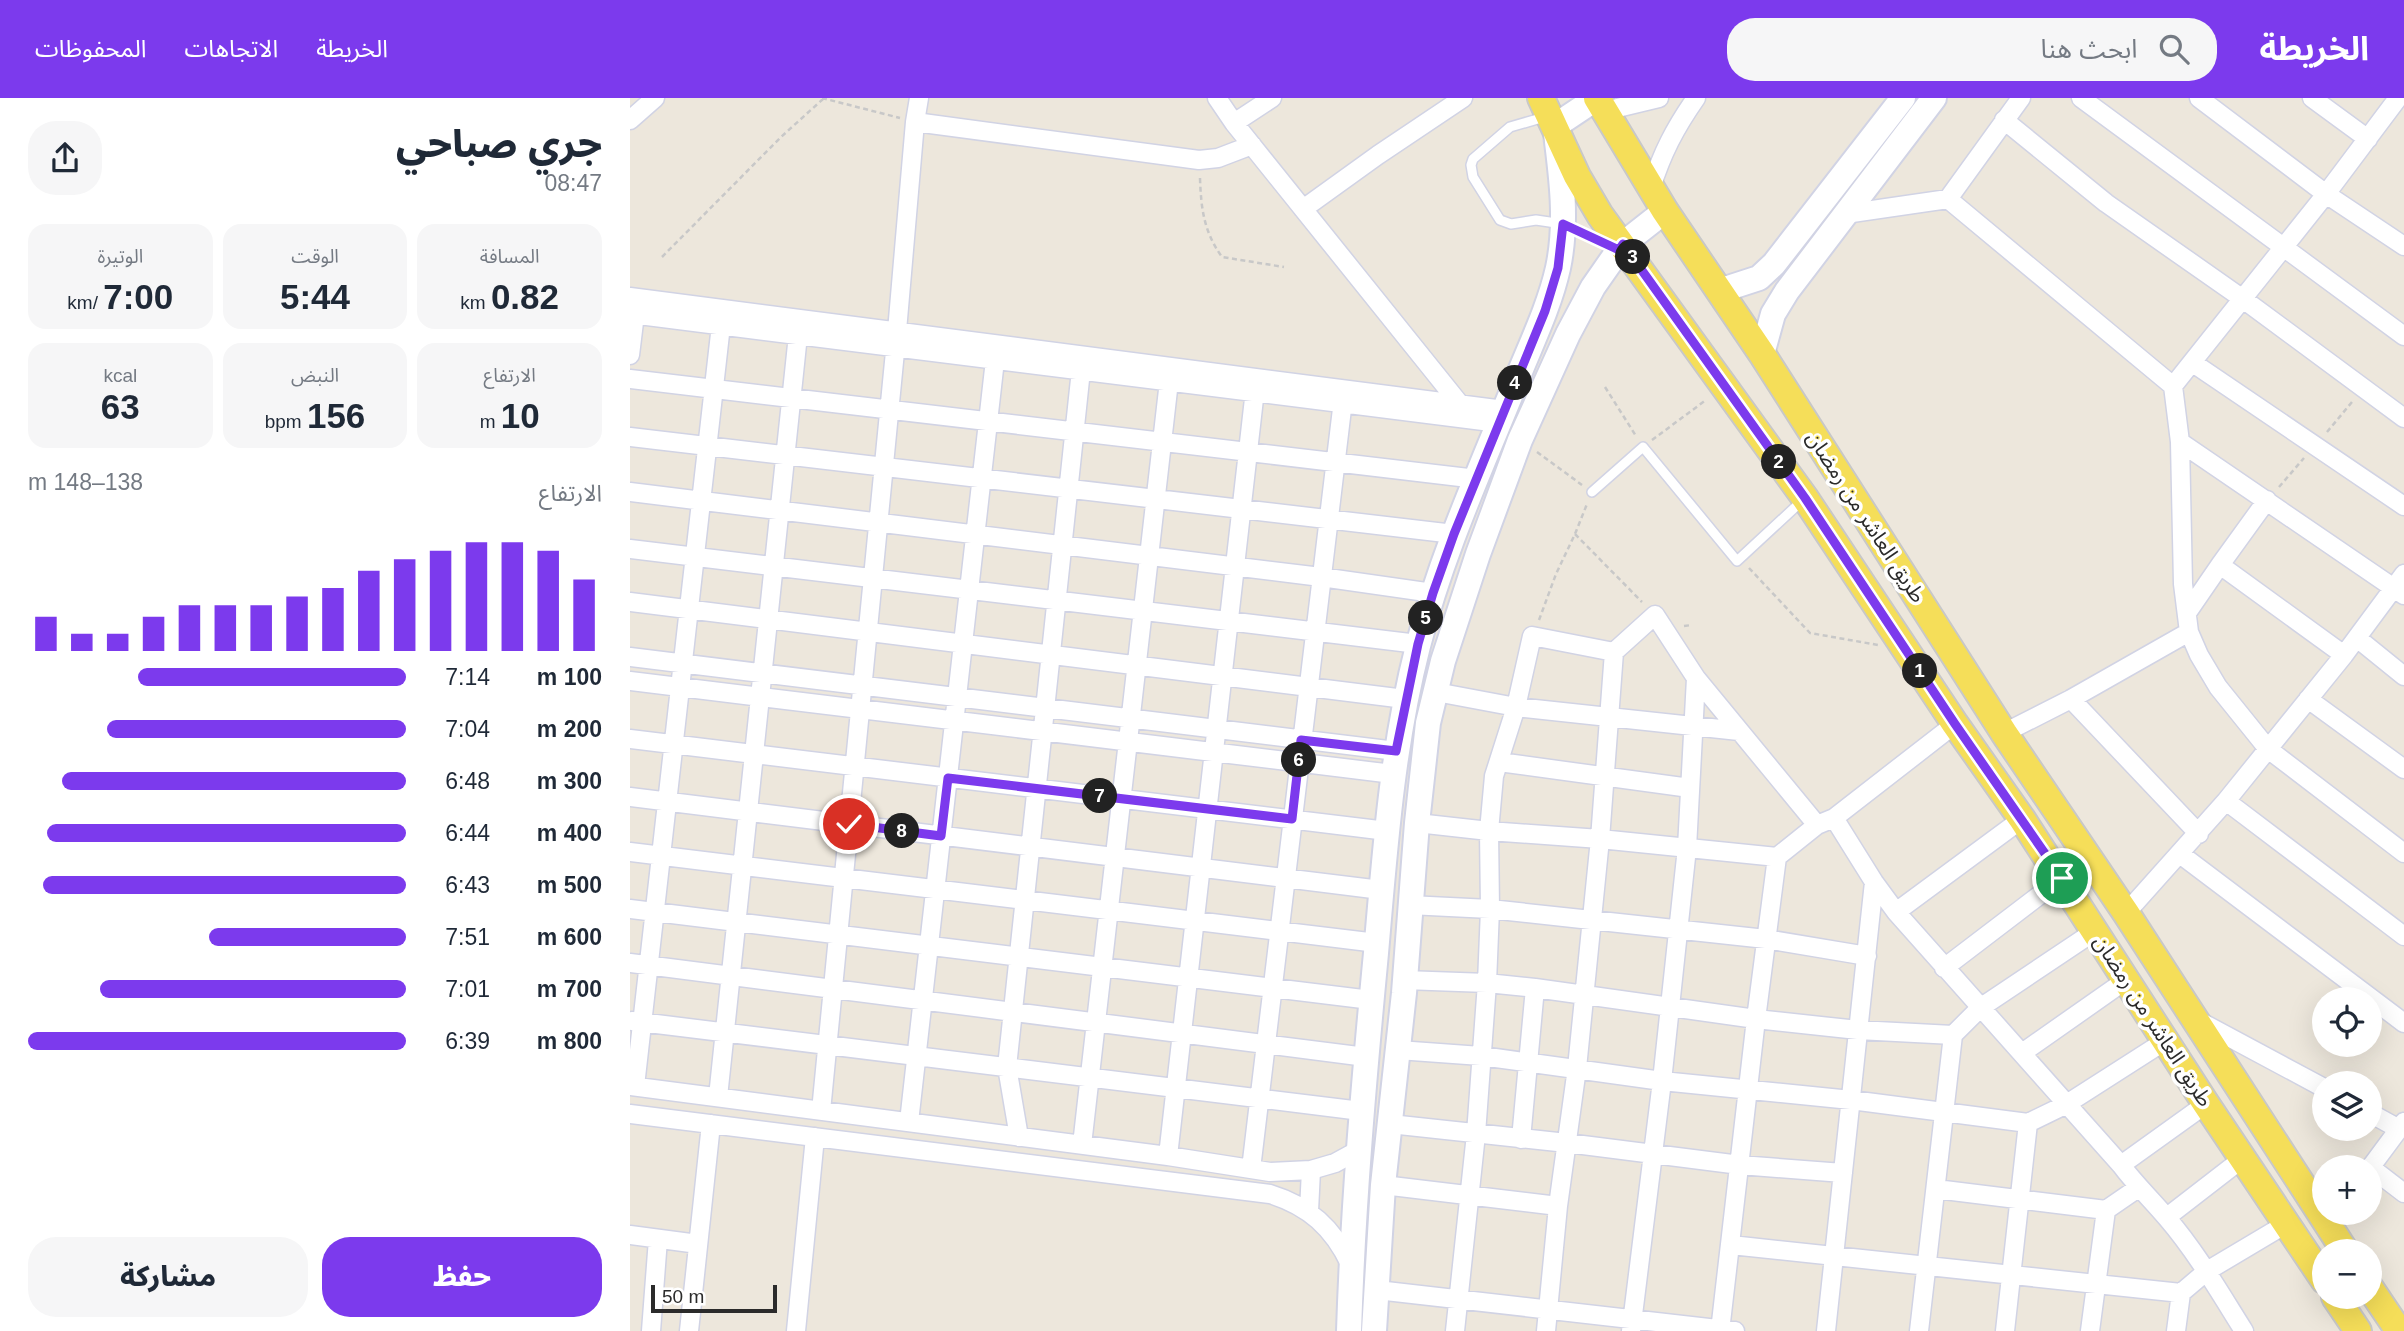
<!DOCTYPE html>
<html lang="ar">
<head>
<meta charset="utf-8">
<style>
  :root { --surface:#fff; --page:#f6f6f7; --text:#1f2937; --muted:#747a83; --accent:#7c3aed }
  body { margin:0; font-family:Helvetica,"Noto Sans Arabic",sans-serif; background:var(--page); color:var(--text); direction:rtl; height:100vh; display:flex; flex-direction:column; font-size:26px; white-space:nowrap }
  * { box-sizing:border-box; margin:0 }
  p { font-size:23px; color:var(--muted) }
  .icon { flex:none; width:38px; height:38px; fill:none; stroke:currentColor; stroke-width:2; stroke-linecap:round; stroke-linejoin:round }
  .map { position:relative; flex:1; overflow:hidden; direction:ltr }
  .details { display:flex; flex-direction:column; background:var(--surface); width:630px }
  .details>* { flex:none }
  .tools { position:absolute; left:1682px; top:889px; display:grid; gap:14px }
  .tools a { display:grid; place-items:center; width:70px; height:70px; border-radius:50%; background:var(--surface); box-shadow:0 7px 28px #0002; font-size:35px }
  .scale { position:absolute; left:21px; bottom:18px; width:126px; box-sizing:border-box; padding-left:7px; border:4px solid #2b2b2b; border-top:0; font-size:19px; line-height:24px; white-space:nowrap; color:#2b2b2b; -webkit-text-stroke:5px #fff; paint-order:stroke }
  .pin { position:absolute; display:grid; place-items:center; width:60px; height:60px; color:#fff; margin:-30px; border:4px solid #fff; border-radius:50%; box-shadow:0 2px 7px #0007 }
  .km { position:absolute; width:35px; height:35px; margin:-18px; border-radius:50%; background:#222; color:#fff; font-size:19px; line-height:35px; text-align:center }
  .round { display:grid; place-items:center; flex:none; width:74px; height:74px; border-radius:28px; background:var(--page) }
  .summary { display:flex; align-items:center; justify-content:space-between; height:119px; padding:0 28px }
  h1 { font-size:38px; font-weight:800; line-height:52px }
  .metrics { display:grid; grid-template-columns:repeat(3,1fr); gap:10px; height:119px; padding:7px 28px }
  .metrics div { display:grid; align-content:center; border-radius:18px; background:var(--page); text-align:center }
  .metrics b { font-size:35px; font-weight:800 }
  .metrics small { font-size:19px; font-weight:400 }
  .metrics p { font-size:19px }
  .chart { height:196px; padding:14px 28px }
  .chart p { display:flex; justify-content:space-between }
  .chart svg { width:100%; height:126px; margin-top:7px; stroke:var(--accent); stroke-width:6 }
  .action { display:flex; gap:14px; margin-top:auto; padding:14px 28px }
  .action a { flex:1; height:80px; border-radius:28px; background:var(--accent); color:#fff; font-size:28px; font-weight:800; line-height:80px; text-align:center }
  .action a+a { background:var(--page); color:var(--text) }
  ul { padding:0 28px; list-style:none; font-size:23px }
  li { display:grid; grid-template-columns:112px 84px 1fr; align-items:center; height:52px }
  li i { height:18px; border-radius:9px; background:var(--accent) }
  header { display:flex; align-items:center; gap:42px; box-sizing:border-box; height:98px; padding:0 35px; background:var(--accent); color:#fff }
  header strong { font-size:33px }
  nav { display:flex; gap:38px; margin-inline-start:auto; font-size:24px }
  .search { width:490px; height:63px; background:var(--page); display:flex; align-items:center; gap:18px; box-sizing:border-box; padding:0 24px; border-radius:28px; color:var(--muted); font-size:26px }
  main { display:flex; flex:1; min-height:0 }
  .map>svg:first-child { display:block }
  .lines { fill:none; stroke-linecap:round; stroke-linejoin:round }
  .lane-casing { stroke:#d1d3e4; stroke-width:12 }
  .street-casing { stroke:#d1d3e4; stroke-width:21 }
  .secondary-casing { stroke:#d1d3e4; stroke-width:28 }
  .primary-casing { stroke:#c8c8c8; stroke-width:30 }
  .path { stroke:#c8c8c8; stroke-width:2.5; stroke-dasharray:5 3.5; stroke-linecap:butt }
  .lane { stroke:#fff; stroke-width:9 }
  .street { stroke:#fff; stroke-width:18 }
  .secondary { stroke:#fff; stroke-width:24 }
  .primary { stroke:#f5de59; stroke-width:26 }
  .route-casing { stroke:#fff; stroke-width:14 }
  .route { stroke:#7c3aed; stroke-width:9 }
  .labels { text-anchor:middle; stroke-width:7; stroke-linejoin:round; paint-order:stroke }
  .street-label { font-size:21px; fill:#2b2b2b; stroke:#fff }
</style>
</head>
<body>
<header>
<strong>الخريطة</strong>
<div class="search"><svg class="icon" aria-label="search" viewBox="0 0 24 24"><circle cx="10" cy="10" r="6"/><path d="M15 15l6 6"/></svg>ابحث هنا</div>
<nav><a>الخريطة</a><a>الاتجاهات</a><a>المحفوظات</a></nav>
</header>
<main>
<div class="map">
<svg width="1774" height="1233" viewBox="0 0 1774 1233">
  <rect width="100%" height="100%" fill="#ede7dc"/>
  <g class="lines">
    <defs>
      <path id="lane" d="M918,18L880,29L843,61L841,67L843,79L870,122L881,126L906,122L933,126L985,150
        M962,394L1013,349L1107,463L1174,401"/>
      <path id="street" d="M587,0L604,25L833,310
        M1391,0L1318,101L1543,288
        M1451,0L1774,238
        M1569,0L1696,96L1774,148
        M1682,0L1738,41
        M1768,0L1696,96L1543,288L1550,344L1553,486L1559,534L1569,557L1588,589L1638,651L1774,755
        M975,13L1029,0
        M0,22L25,0
        M1374,22L1476,105L1613,201L1774,320
        M285,24L569,62L588,60L622,47
        M604,25L642,0
        M1021,90C1032,55 1045,30 1066,0
        M673,111L748,57L833,0
        M1215,116L1318,101
        M0,199L874,312
        M0,216L869,325
        M0,257L5,216
        M1563,265L1774,408
        M0,281L847,381
        M0,339L824,436
        M1550,344L1774,497
        M0,394L691,479L803,495
        M1637,402L1590,467L1714,557
        M0,451L788,546
        M0,504L775,601
        M1557,515L1590,467
        M1727,540L1774,578
        M0,559L766,653
        M1066,580L1187,727
        M0,583L763,676
        M806,594L886,609L1109,633
        M1441,601L1559,534
        M1678,601L1774,671
        M1374,635L1441,601L1569,736
        M0,641L757,733
        M869,664L1060,690
        M0,699L751,792
        M1596,703L1774,838
        M1204,720L1244,784L1266,814L1491,1067C1505,1086 1522,1102 1537,1120C1567,1155 1590,1195 1614,1233
        M787,725L859,733L970,741L1147,759L1187,727L1204,720L1325,626
        M0,754L747,845
        M1550,756L1774,925
        M779,807L860,811L961,822L1136,841L1237,858
        M0,811L741,902
        M1266,814L1392,721
        M1496,815L1596,703L1714,557L1774,476
        M0,865L736,959
        M1314,870L1432,780
        M774,882L857,885L905,890L1126,921L1228,932L1323,937
        M2,923L731,1013
        M1569,923L1694,990
        M768,952L851,958L1032,983L1221,1002L1398,1025L1435,1007L1535,943
        M1392,955L1496,882
        M0,988L538,1058L640,1074L681,1072L705,1065L727,1053
        M5,988L91,227
        M88,999L168,237
        M191,1013L267,233L285,24L289,0
        M1740,1015L1769,1031
        M0,1016L640,1096C679,1108 703,1130 720,1166
        M279,1024L365,262
        M760,1026L937,1045L1110,1067L1213,1075
        M389,1039L377,969L451,272
        M891,1041L905,890
        M452,1047L539,283
        M538,1058L626,283
        M1491,1067L1576,1006
        M1740,1069L1774,1095
        M1740,1070L1774,1024
        M621,1071L714,294
        M753,1087L928,1108
        M1306,1091L1476,1112L1508,1090
        M679,1113L681,1072
        M1537,1119L1612,1061
        M0,1137L68,1146
        M1101,1147L1551,1195
        M747,1192L1105,1233
        M21,1233L28,1141
        M59,1233L81,1026
        M166,1233L185,1039
        M825,1233L846,1036L857,885L860,811L859,733L864,678L886,609L902,538L984,554
        M916,1233L928,1108L947,970L970,741L984,554L1025,517L1066,580L1057,750L1032,983L1001,1233
        M1090,1233L1126,921L1147,759
        M1196,1233L1244,784
        M1289,1233L1323,937L1350,910L1465,833
        M1375,1233L1398,1025
        M1460,1233L1476,1112
        M1546,1233L1551,1195L1577,1173L1656,1126"/>
      <path id="secondary" d="M1089,193L1129,180L1144,166L1273,0
        M1132,256L1143,216L1157,193L1304,0
        M719,1233C723,1107 734,981 746,855C755,752 762,649 788,548C811,458 850,372 885,286C900,248 919,210 928,170C938,123 931,75 925,28L967,0
        M744,1233L753,1087L774,895L787,725L798,625L813,563L848,456L890,342L938,236L963,189L993,146L1035,113"/>
      <path id="primary" d="M911,0L947,78L970,117L1175,400L1325,626L1392,721L1576,1006L1694,1182
        M967,0L1035,113L1132,256L1374,635L1496,815L1715,1153
        M1740,1190L1769,1233
        M1705,1199L1728,1233"/>
    </defs>
    <use href="#lane" class="lane-casing"/>
    <use href="#street" class="street-casing"/>
    <use href="#secondary" class="secondary-casing"/>
    <use href="#primary" class="primary-casing"/>
    <path class="path" d="M192,0L270,20
      M570,80C571,111 574,134 592,159L654,169
      M32,159L151,39L193,1
      M975,289L1006,338
      M1697,334L1722,304
      M1022,342L1076,302
      M907,354L952,387
      M1649,389L1674,360
      M945,436L1012,504
      M1119,470L1180,535L1248,547
      M909,522L926,476L945,436L957,406
      M1054,528L1062,527"/>
    <use href="#lane" class="lane"/>
    <use href="#street" class="street"/>
    <use href="#secondary" class="secondary"/>
    <use href="#primary" class="primary"/>
  </g>
  <g class="lines">
    <defs>
      <path id="route" d="M219,726L311,738L318,680L662,721L671,642L766,653L788,546L803,495L824,436L915,213L928,170L933,126L989,152L993,146L1175,400L1325,626L1432,780"/>
    </defs>
    <use href="#route" class="route-casing"/>
    <use href="#route" class="route"/>
  </g>
  <g class="labels">
    <g class="street-label">
      <text transform="translate(1236 419) rotate(57)" y="7">طريق العاشر من رمضان</text>
      <text transform="translate(1523 923) rotate(57)" y="7">طريق العاشر من رمضان</text>
    </g>
  </g>
</svg>
<div class="tools">
<a><svg class="icon" aria-label="locate" viewBox="0 0 24 24"><circle cx="12" cy="12" r="6"/><path d="M12 2v4M12 18v4M2 12h4M18 12h4"/></svg></a>
<a><svg class="icon" aria-label="layers" viewBox="0 0 24 24"><path d="M12 4l9 5-9 5-9-5zM3 14l9 5 9-5"/></svg></a>
<a>+</a>
<a>−</a>
</div>
<div class="scale">50 m</div>
<div class="pin" style="left:1432px;top:780px;background:#1e9e55"><svg class="icon" aria-label="arrive" viewBox="0 0 24 24"><path d="M6 21V4h12l-3 4 3 4H6"/></svg></div>
<div class="pin" style="left:219px;top:726px;background:#d93025"><svg class="icon" aria-label="check" viewBox="0 0 24 24"><path d="M5 12l5 5 9-10"/></svg></div>
<b class="km" style="left:1290px;top:573px">1</b>
<b class="km" style="left:1149px;top:364px">2</b>
<b class="km" style="left:1003px;top:159px">3</b>
<b class="km" style="left:885px;top:285px">4</b>
<b class="km" style="left:796px;top:520px">5</b>
<b class="km" style="left:669px;top:662px">6</b>
<b class="km" style="left:470px;top:698px">7</b>
<b class="km" style="left:272px;top:733px">8</b>
</div>
<section class="details">
<div class="summary"><div><h1>جري صباحي</h1><p>08:47</p></div><a class="round"><svg class="icon" aria-label="share" viewBox="0 0 24 24"><path d="M12 15V3M7 8l5-5 5 5M5 13v7h14v-7"/></svg></a></div>
<div class="metrics">
<div><p>المسافة</p><b>0.82<small> km</small></b></div>
<div><p>الوقت</p><b>5:44</b></div>
<div><p>الوتيرة</p><b>7:00<small> /km</small></b></div>
</div>
<div class="metrics">
<div><p>الارتفاع</p><b>10<small> m</small></b></div>
<div><p>النبض</p><b>156<small> bpm</small></b></div>
<div><p>kcal</p><b>63</b></div>
</div>
<div class="chart"><p><span>الارتفاع</span>138–148 m</p>
<svg viewBox="0 0 160 44" preserveAspectRatio="none"><path d="M5 44V32M15 44V38M25 44V38M35 44V32M45 44V28M55 44V28M65 44V28M75 44V25M85 44V22M95 44V16M105 44V12M115 44V9M125 44V6M135 44V6M145 44V9M155 44V19"/></svg>
</div>
<ul>
<li><b>100 m</b>7:14<i style="width:71%"></i></li>
<li><b>200 m</b>7:04<i style="width:79%"></i></li>
<li><b>300 m</b>6:48<i style="width:91%"></i></li>
<li><b>400 m</b>6:44<i style="width:95%"></i></li>
<li><b>500 m</b>6:43<i style="width:96%"></i></li>
<li><b>600 m</b>7:51<i style="width:52%"></i></li>
<li><b>700 m</b>7:01<i style="width:81%"></i></li>
<li><b>800 m</b>6:39<i style="width:100%"></i></li>
</ul>
<div class="action"><a>حفظ</a><a>مشاركة</a></div>
</section>
</main>
</body>
</html>
